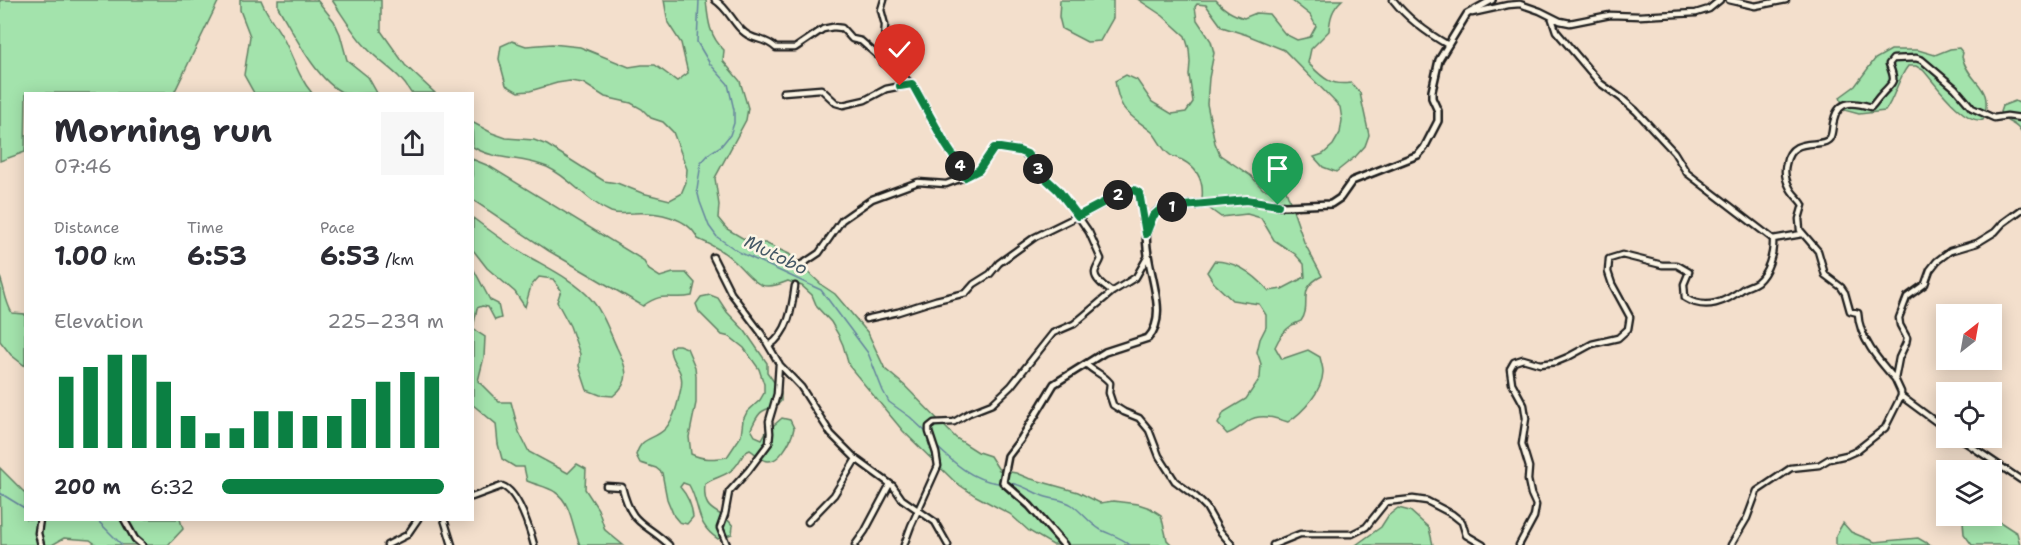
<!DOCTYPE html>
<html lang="en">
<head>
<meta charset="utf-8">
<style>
  :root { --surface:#fff; --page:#f7f7f7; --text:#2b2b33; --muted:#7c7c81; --accent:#0b8043 }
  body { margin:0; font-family:"Shantell Sans",sans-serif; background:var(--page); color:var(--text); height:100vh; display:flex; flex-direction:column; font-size:22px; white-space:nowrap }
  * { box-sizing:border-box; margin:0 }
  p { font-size:20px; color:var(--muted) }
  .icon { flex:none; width:33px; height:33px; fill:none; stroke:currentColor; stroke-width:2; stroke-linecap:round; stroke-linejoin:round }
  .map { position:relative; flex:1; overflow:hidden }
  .panel { position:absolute; left:24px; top:92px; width:450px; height:429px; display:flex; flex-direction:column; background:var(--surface); border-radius:0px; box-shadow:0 3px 15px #0003 }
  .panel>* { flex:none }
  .needle { width:39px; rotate:31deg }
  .buttons { position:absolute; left:1936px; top:304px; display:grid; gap:12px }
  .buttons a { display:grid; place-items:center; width:66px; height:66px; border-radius:0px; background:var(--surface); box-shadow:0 3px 15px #0003; font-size:30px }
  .pin { position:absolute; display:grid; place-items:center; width:51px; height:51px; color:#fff; margin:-62px -26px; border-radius:50% 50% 50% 0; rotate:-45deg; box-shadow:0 0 6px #0007 }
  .pin .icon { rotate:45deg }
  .km { position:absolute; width:30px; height:30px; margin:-15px; border-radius:50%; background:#222; color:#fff; font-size:16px; line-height:30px; text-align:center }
  .round { display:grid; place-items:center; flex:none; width:63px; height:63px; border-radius:0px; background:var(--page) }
  .headline { display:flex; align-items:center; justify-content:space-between; height:102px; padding:0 30px }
  h1 { font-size:33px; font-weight:700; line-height:45px }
  .metrics { display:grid; grid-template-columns:repeat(3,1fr); gap:9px; height:102px; padding:6px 30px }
  .metrics div { display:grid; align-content:center }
  .metrics b { font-size:26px; font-weight:700 }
  .metrics small { font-size:16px; font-weight:400 }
  .metrics p { font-size:16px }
  .chart { height:168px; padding:12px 30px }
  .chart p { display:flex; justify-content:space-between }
  .chart svg { width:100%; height:108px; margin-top:6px; stroke:var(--accent); stroke-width:6 }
  ul { padding:0 30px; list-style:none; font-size:20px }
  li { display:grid; grid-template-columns:96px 72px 1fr; align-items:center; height:45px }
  li i { height:15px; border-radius:8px; background:var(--accent) }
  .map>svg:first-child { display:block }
  .green { fill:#a3e3ac; stroke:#608064; stroke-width:1.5 }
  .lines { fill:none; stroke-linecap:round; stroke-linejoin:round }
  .stream { stroke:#65849c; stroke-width:1.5 }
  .minor-casing { stroke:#1c1c1c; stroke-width:9 }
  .major-casing { stroke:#1c1c1c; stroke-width:10 }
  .minor { stroke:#fcf5e5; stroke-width:4.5 }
  .major { stroke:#fcf5e5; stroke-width:5 }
  .route-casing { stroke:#fff; stroke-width:12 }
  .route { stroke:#0b8043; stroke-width:8 }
  .labels { text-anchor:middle; stroke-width:5; stroke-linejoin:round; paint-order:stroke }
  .water-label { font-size:18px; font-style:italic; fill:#465967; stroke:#fcf5e5 }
</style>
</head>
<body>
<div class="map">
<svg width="2021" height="545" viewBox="0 0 2021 545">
  <rect width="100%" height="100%" fill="#f3dfcc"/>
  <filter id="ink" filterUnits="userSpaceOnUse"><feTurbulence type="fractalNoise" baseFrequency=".0167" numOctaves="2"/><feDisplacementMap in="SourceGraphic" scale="12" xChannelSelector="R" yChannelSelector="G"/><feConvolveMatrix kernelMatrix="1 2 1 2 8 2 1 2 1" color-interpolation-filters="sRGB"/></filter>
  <g filter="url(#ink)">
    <path class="green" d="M0,0H219L174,93H26L25,152L0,161Z
      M240,0H261C267,15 275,24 283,38C293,56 298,77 312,93H254L244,75L250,36L240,10Z
      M278,0H317L334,21L340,34L347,60L368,77L377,93C370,93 350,95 344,93C317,82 293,32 278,7Z
      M332,0H381V31L405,65L435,93H411C398,70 381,65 365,46C352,32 343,16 332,0Z
      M664,0H706C708,20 709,36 724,50L723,61L740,81L748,108L746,120L715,178L719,205L718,218L727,229L751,243H765L789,254L823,286L835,294L868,333L885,369L904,385L956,438L978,452L990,456L999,470L1016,473L1028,478L1078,492L1100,503L1113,501L1138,504L1150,508L1161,515L1167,540L1172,545H1053L1029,531L1010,514L976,496L955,482L903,431L849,366L843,345L838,334L831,322L817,307L812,295L802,286L788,281C757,294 755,280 734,261C724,251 710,244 698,239C688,216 655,212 634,213C625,213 620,215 611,212C587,202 571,178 547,167C522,156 496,161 473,147L472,122L492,133L506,138L534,140L547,145L604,181L617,183L642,193L670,200L681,194L686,182L687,169L673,132L663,122L651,118L642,109L631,103L605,97L583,83L570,81L557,83L530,91L518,92L506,85L499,59L501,46L512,41L526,46L552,44L580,47L629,67L642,65H655L677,81L688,73L681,43L668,23Z
      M1060,0H1113V18L1100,41L1087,42L1062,29L1059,17Z
      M1139,0H1216C1224,10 1232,14 1244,18L1256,13L1269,14L1285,34L1297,40L1310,37L1316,26L1310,15L1291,0H1342C1332,9 1330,18 1329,31L1311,49L1308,63C1322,77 1329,86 1351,83L1360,93L1369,135L1365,146L1356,156L1336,172L1323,167L1314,157L1323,154L1333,145L1340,133L1342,120L1340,107L1284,50L1247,35L1222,27L1206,5L1197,4L1195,7L1197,20L1211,41L1214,53L1209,78L1207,104L1215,143L1220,155L1251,176L1263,189L1271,190L1285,187L1304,242L1322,276C1295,289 1313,305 1301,321C1300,321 1293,325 1292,325C1283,331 1279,338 1275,347L1282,359L1308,350L1320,357C1321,362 1323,367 1323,372C1322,392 1303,412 1288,422C1276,418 1260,413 1248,421C1241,426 1236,431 1227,434L1218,424L1224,412L1246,399L1260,378L1261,364L1257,352L1260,339L1266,327V315L1259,304L1232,300L1214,283L1207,272L1214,261C1237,261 1255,275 1269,291L1282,289L1305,277L1304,264L1295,254L1274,240L1261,218L1247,214L1221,217L1210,209L1202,198C1204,181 1197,168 1182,160C1178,158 1172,157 1169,154C1161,148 1158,138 1152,132C1129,113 1120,114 1115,81L1126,75L1137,80L1152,102L1172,114L1186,112L1193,102L1189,75L1190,62L1189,49L1185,36L1163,16Z
      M1959,48L1963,53L1962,57C1970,86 1995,84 1983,120C1963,124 1935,83 1923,70L1916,66H1908C1897,80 1895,98 1885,111L1859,114L1844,110L1840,97L1855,86L1875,59L1891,50H1918L1935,55L1950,49Z
      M2015,101L2021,104V132C2014,120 2007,126 2000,112L2002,106Z
      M472,159L489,166L643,260L649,270L660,277L673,273H686L695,283L692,296C670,301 664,290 643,306L549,251L473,200Z
      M473,218C490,231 508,244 526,255C548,268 574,280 591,299C604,314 609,331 617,348C627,368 632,381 613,396L600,395L587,390L579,366L580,354L570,326L557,302L561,290L553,279L539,277L531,286L525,307L515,292L487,268L473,250Z
      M473,268L490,300L498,304L501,318L495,320L488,307L482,306L477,308L473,329L485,337L484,357L478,381L499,402H511L519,432L529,452L568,473L577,464L586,469L585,489L598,509L605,530L623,545H580C572,528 572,503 555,492C548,487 536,485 527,481L524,467H515L502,459L498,444L496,424L473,405Z
      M0,277C5,290 5,301 12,313L25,314V366L11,355L0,341Z
      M710,295L718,298L727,312L745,331L767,363V372L781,392V401C774,410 771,406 763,411C757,414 754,423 751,429L755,436L762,439L766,432L782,418L790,420L794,428C792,439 778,469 762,459C758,457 754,452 750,450C741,453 742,460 735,467C728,476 714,477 705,484C702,516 720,507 733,526L732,534L718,539C695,524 701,507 689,485L683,483L680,487C688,496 692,506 693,517L687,524L679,522L674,516L667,499L662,473L656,468L640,463L636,455C642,435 654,441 666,428C675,417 678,402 681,388C685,368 670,364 670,349L674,345H679L687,348L695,367L696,376V403L689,437L691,454C703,460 714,459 727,457L741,436L743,420L747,412L760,400L764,393V384L759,369L744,348L730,337L722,335L699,312L696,304L701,297Z
      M0,468L25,493L26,519H180L183,529L168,545H97L90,540L64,538L52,545H1Z
      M1398,508L1410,511L1429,528L1433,545H1356L1381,527L1388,516Z
      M1968,516H1991L2017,533L2020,545H1972L1964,534L1963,521Z
      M1843,523L1851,532L1875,542L1918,538L1930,545H1836V535Z"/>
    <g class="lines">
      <path class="stream" d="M699,0L697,42L710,64L728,84L734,110V123L730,135L721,146L710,153L701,163L697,190L700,202L709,226L717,237L739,252L821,290L868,353L883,391L889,402L910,417L928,434
        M935,445C954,463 972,480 998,483
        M1011,483C1026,486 1033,493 1046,497C1055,500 1063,499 1072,505C1083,513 1090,524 1101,530C1111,535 1121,537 1130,545
        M0,493L26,509
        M94,519L97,520L122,545"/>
      <defs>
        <path id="minor" d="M715,0C729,9 733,24 745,33C755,41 764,37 776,48H795L823,29L833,27L842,28L852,39L861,41L877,55L883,56
          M884,0L881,10L885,25L883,63L902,75L914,87L946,145L961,168L965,177
          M1393,0C1408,19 1427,33 1448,45
          M1729,0L1755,6L1786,0
          M1472,13L1508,5L1520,4L1540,11L1560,21L1570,23L1610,15L1640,16L1696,13L1709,9L1720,0
          M1552,19L1556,31L1600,83L1621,98L1636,111L1674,152L1687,173L1773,239L1802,234
          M783,92L821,89L836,103L843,105L865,100L886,89L912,84
          M713,257L731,293L761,333L780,365L801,387L831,434L856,459L893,486L902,499L935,522L948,545
          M797,266L804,263L819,253L842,220L872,199L918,182L946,184L965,177L979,170L994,149L1000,148L1019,151L1030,157L1044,177L1058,190L1078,216L1089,232L1101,259C1100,263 1095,269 1095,273C1095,281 1107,288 1112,292
          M866,319L898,312L936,300L966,293L974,284L990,274L999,263L1035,237L1127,192L1134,190L1139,193L1146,234
          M769,346C789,332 792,308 795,286
          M1086,364C1094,372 1103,374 1110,383L1109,393L1113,405L1124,412L1139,418L1149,430L1159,456L1175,481L1196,497L1206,507L1219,530L1232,545
          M1895,379C1879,361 1859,338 1858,313L1850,311L1845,293L1841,287L1825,275L1818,251L1800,230L1799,219L1803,205C1799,198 1792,194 1789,186C1786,180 1784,171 1786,164C1791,134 1822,150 1830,138C1833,133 1832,125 1834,120C1839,98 1856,103 1871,107C1875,103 1877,99 1881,95C1893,81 1897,84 1889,64L1893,59L1916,58L1922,60L1955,88L1972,108L1994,118L2007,116L2021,118
          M1901,396L1947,430
          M1959,438L2021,480
          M606,486L622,487C632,527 644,521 669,545
          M472,497L502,486C518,491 530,530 534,545
          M40,519L38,533L41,545
          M124,519L135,539L142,545
          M444,519L452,545
          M808,522L834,495L856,459
          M387,545L407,535L418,519
          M727,545L720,528L725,514L729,492L748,471L769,443L770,433L769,421L777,394L779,363
          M855,545L865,531L890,484
          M904,545L911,526L938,466L936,453L929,432V427L934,423L954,422L969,413L992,404L1011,386L1053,333L1074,324L1112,292L1136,277L1148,256
          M1273,545L1300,534H1352L1366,527L1386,502L1413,499L1427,501L1452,514L1462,522L1466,535L1483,545
          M1519,545L1534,517L1536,505L1531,494L1528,480L1529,467L1522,444L1526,418L1524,405L1512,383L1510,369L1514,362L1523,359L1540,364L1556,362L1568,357L1592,344L1618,338L1628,329L1630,317L1612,284L1608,272L1609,259L1622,255L1662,265H1677L1689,272L1684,284L1685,298C1706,311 1726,302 1744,288C1748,286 1753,285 1757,282C1768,273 1774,253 1773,239
          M1731,545L1747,518L1757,491L1791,468L1819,465L1829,459L1847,455L1856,451L1885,428L1901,396V392L1895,379L1899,358L1906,343L1907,338L1900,325L1899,318L1907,297L1925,284L1930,270L1937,261L1950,251L1977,243L1995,232L2003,223L2021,210"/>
        <path id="major" d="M1064,545L1030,506L1003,482L1008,456L1021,439L1054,384L1105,352L1148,338C1179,306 1120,232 1162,208L1247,200L1285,206L1331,204L1340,198L1352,181L1418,155L1424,148L1438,121V111L1432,98V91L1439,60L1467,14L1492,0"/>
      </defs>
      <use href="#minor" class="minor-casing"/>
      <use href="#major" class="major-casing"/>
      <use href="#minor" class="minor"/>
      <use href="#major" class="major"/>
    </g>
  </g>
  <g class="lines" filter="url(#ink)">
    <defs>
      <path id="route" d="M900,86L912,84L914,87L946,145L961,168L965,177L979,170L994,148H1000L1019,151L1027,154L1044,177L1058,190L1078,216L1114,197L1134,190L1139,193L1140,198L1146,234L1153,216L1162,208L1247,200L1278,205"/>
    </defs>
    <use href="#route" class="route-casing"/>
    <use href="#route" class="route"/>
  </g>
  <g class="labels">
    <g class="water-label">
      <text transform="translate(776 255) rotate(26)" y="6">Mutobo</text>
    </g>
  </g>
</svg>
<div class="buttons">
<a><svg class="needle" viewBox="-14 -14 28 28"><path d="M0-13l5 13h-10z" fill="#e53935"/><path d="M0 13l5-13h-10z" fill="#7c7c81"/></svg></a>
<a><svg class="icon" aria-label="locate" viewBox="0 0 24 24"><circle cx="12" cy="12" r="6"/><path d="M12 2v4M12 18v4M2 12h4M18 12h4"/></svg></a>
<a><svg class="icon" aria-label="layers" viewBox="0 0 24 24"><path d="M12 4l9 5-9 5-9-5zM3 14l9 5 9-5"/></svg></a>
</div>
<div class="pin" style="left:1278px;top:205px;background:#1e9e55"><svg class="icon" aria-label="arrive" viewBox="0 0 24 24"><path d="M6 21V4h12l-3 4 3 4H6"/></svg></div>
<div class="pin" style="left:900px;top:86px;background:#d93025"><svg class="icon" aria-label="check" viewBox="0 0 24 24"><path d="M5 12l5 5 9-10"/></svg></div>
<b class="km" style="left:1172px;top:207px">1</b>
<b class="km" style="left:1118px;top:195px">2</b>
<b class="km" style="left:1038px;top:169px">3</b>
<b class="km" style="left:960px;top:166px">4</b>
<section class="panel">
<div class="headline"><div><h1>Morning run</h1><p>07:46</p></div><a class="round"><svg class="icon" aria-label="share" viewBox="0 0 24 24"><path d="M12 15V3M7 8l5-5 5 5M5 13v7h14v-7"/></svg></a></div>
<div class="metrics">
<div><p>Distance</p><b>1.00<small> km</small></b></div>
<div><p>Time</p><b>6:53</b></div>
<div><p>Pace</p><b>6:53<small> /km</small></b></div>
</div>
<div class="chart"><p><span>Elevation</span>225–239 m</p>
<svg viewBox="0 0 160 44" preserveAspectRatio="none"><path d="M5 44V15M15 44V11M25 44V6M35 44V6M45 44V17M55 44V31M65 44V38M75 44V36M85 44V29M95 44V29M105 44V31M115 44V31M125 44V24M135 44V17M145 44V13M155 44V15"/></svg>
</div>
<ul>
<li><b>200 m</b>6:32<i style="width:100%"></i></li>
</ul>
</section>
</div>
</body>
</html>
